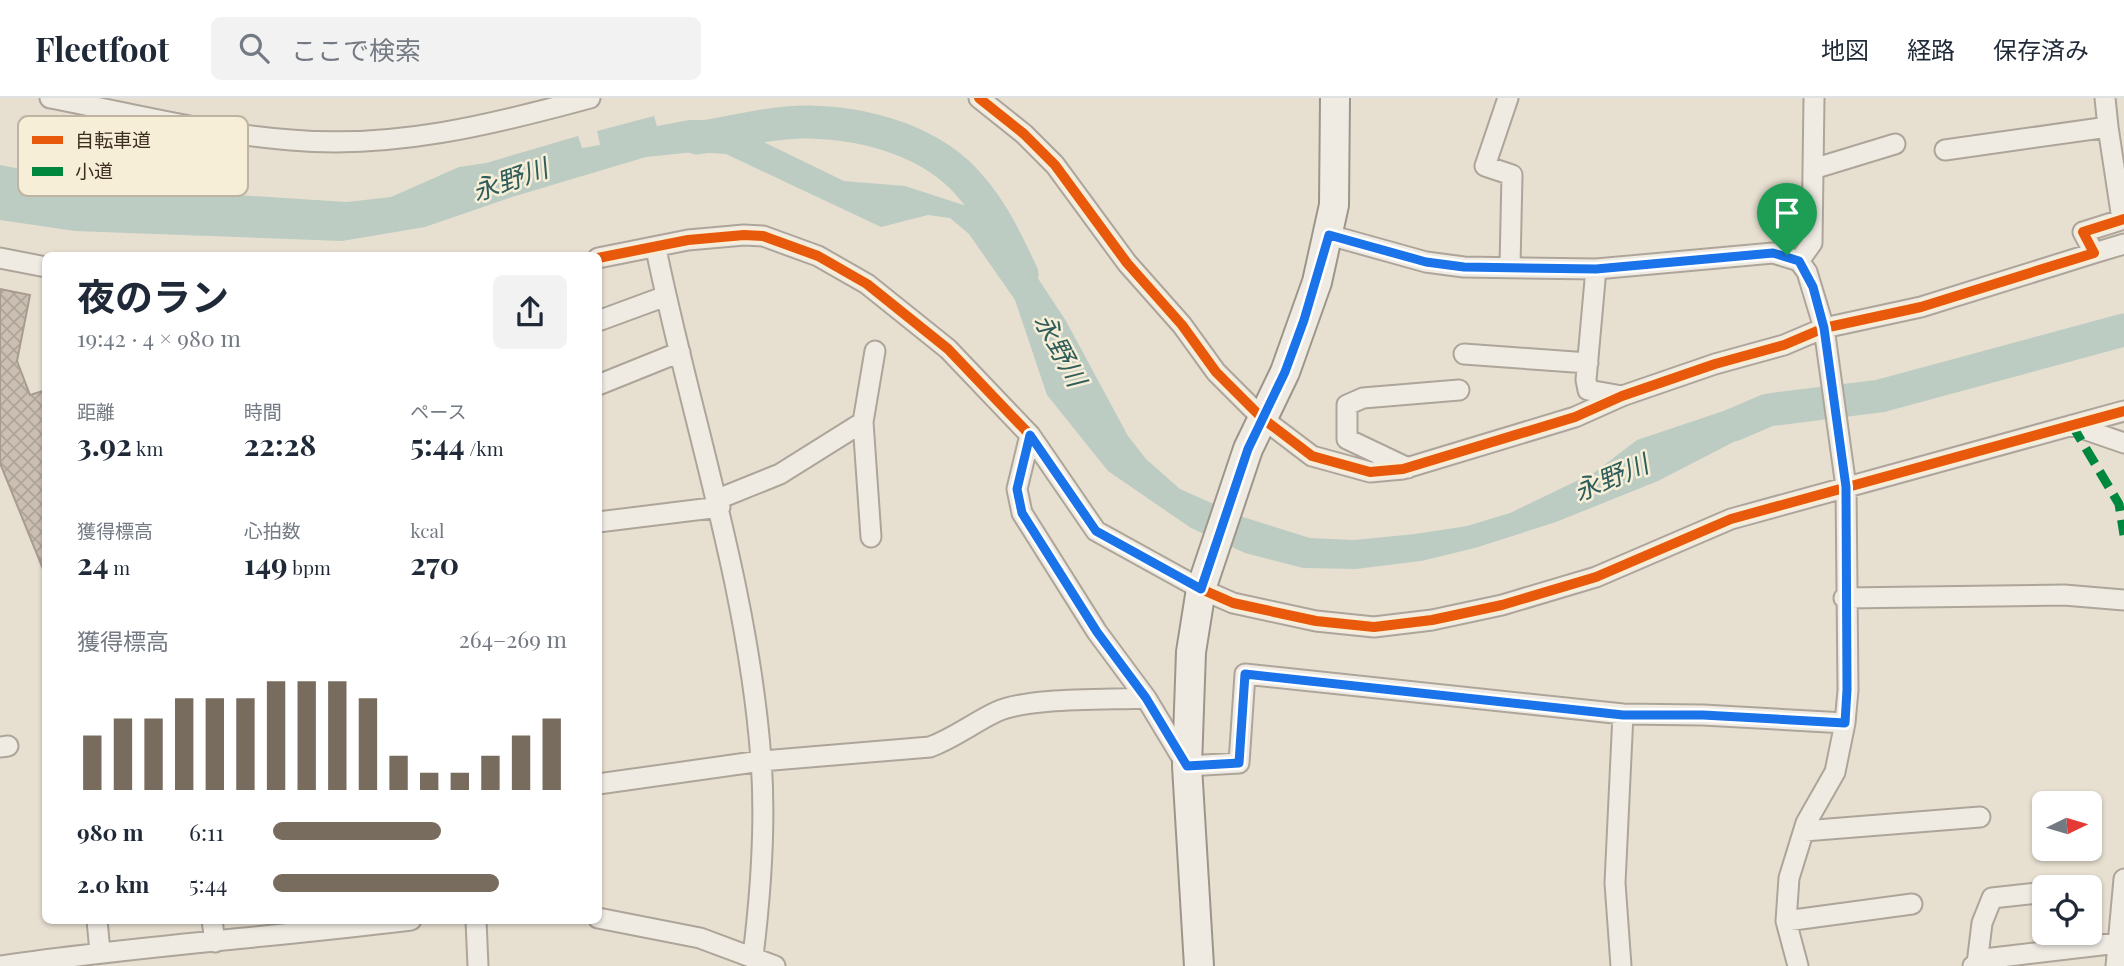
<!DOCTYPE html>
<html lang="ja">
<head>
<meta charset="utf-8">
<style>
  :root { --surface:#fff; --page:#f2f2f3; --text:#1f2937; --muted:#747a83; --line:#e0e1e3; --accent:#786c5e }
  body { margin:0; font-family:"Playfair Display","Noto Sans JP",serif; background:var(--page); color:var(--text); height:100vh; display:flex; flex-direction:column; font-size:26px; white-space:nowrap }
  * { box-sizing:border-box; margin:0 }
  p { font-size:23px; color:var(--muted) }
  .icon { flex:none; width:38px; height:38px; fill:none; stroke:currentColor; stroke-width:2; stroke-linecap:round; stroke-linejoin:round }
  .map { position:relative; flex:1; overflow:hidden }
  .sheet { position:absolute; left:42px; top:154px; width:560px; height:672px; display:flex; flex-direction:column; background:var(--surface); border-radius:10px; box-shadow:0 2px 5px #0004 }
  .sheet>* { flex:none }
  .needle { width:46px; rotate:85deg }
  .buttons { position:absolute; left:2032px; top:693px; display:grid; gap:14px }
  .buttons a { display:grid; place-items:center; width:70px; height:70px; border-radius:10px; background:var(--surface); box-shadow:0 2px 5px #0004; font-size:35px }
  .pin { position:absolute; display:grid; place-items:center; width:60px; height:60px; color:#fff; margin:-72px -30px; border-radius:50% 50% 50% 0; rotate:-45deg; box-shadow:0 0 7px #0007 }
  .pin .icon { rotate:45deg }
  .round { display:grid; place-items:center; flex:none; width:74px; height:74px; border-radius:10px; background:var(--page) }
  .head { display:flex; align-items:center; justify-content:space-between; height:119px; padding:0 35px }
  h1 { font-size:38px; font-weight:700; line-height:52px }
  .stats { display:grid; grid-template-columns:repeat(3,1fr); gap:10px; height:119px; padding:7px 35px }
  .stats div { display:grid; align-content:center }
  .stats b { font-size:30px; font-weight:700 }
  .stats small { font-size:19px; font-weight:400 }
  .stats p { font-size:19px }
  .chart { height:196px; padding:14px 35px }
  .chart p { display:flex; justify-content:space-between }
  .chart svg { width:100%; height:126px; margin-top:7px; stroke:var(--accent); stroke-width:6 }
  ul { padding:0 35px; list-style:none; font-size:23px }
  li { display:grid; grid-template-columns:112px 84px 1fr; align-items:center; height:52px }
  li i { height:18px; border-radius:9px; background:var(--accent) }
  header { display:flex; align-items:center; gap:42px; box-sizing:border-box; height:98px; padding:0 35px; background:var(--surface); border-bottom:2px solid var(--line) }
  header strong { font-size:33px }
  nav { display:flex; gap:38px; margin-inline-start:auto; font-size:24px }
  .search { width:490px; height:63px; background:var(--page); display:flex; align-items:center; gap:18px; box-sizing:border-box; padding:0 24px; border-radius:10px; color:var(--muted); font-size:26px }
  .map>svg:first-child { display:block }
  .water { fill:#bcccc2 }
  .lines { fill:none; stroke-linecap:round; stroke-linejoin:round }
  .river { stroke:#bcccc2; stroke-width:33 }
  .building { fill:url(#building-cross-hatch); stroke:#a89c90; stroke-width:2 }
  .street-casing { stroke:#ada599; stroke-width:23 }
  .secondary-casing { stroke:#9c958a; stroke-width:32 }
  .street { stroke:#efebe3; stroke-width:19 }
  .secondary { stroke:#efebe3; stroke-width:28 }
  .quiet { stroke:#00873e; stroke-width:9; stroke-dasharray:18 9; stroke-linecap:butt }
  .cycleway-casing { stroke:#f7eed8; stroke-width:15 }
  .cycleway { stroke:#e8590c; stroke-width:10 }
  .route-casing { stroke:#fff; stroke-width:14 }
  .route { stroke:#1a73e8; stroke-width:9 }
  .labels { text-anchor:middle; stroke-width:5; stroke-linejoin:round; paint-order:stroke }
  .water-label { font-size:26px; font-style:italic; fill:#2f5d5a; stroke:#f7eed8 }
  .key { fill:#f7eed8; stroke:#bfb4a1; stroke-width:2 }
  .key-label { font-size:19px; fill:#3d2e20 }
</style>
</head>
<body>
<header>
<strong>Fleetfoot</strong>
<div class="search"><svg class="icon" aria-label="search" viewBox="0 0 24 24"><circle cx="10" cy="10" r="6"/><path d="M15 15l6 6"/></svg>ここで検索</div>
<nav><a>地図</a><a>経路</a><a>保存済み</a></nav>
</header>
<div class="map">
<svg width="2124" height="868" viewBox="0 0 2124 868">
  <defs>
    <pattern id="building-cross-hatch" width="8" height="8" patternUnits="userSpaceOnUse" patternTransform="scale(1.75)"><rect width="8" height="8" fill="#cbbfb2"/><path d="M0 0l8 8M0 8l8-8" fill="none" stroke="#afa499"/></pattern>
  </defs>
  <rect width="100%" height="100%" fill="#e7e0d1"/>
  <path class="water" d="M654,18L657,28L689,22H718L844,83L905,88L982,113L1022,156L1066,223L1128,338L1146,361L1180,391L1243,419L1310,440L1354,442L1415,436L1467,428L1510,415L1595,374L1637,342L1771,297L1780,320L1658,383L1556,424L1475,450L1421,463L1356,471L1303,470L1245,455L1191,430L1108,373L1047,297L1015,202L969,136L950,120L928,117L881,129L726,56L694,54L646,59L512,99L425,129L342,143L75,133L0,122V67L51,77L191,94L347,104L391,99L459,69L486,65L578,38L582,50L600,47L597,33Z"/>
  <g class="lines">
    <path class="river" d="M697,40C731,35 774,23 808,24C866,25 933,43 971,89C993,114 1008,146 1022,176
      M1733,327L1768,312L1880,298L2124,232"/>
  </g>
  <path class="building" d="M0,191L30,197L17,263L30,297L46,292L45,476L0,365Z"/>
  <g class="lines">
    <defs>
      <path id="street" d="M50,0C129,15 210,36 291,42C394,51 491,27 590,0
        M979,0L1024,36L1055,67L1127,165L1182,227L1216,274L1262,320L1312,358L1370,374L1403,371L1575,319L1622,298L1715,266L1784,247L1824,230L1921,209L2094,155L2083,134L2124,121
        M1508,0L1485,68L1512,77L1510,168
        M2105,0L2108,29
        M1945,52L2108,29L2122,121
        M1813,71L1895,46
        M1329,137L1426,164L1464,169L1596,171L1773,155L1799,163L1807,174L1824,230L1846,389L1848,592L1845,625L1835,674L1806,725L1789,780L1786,823L1798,868
        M656,151C691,321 748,487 761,661C766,727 761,793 753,858
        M2094,155L2124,146
        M0,160L46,169
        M598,160L688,142L744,137L763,138L818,158L867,186L948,251L1030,337L1096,433L1201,491L1233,505L1316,523L1374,529L1432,522L1502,507L1596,479L1731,421L2124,313
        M1799,163L1812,145L1814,0
        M1596,171L1586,282L1588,292L1622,298
        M598,223L666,198
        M1464,256L1588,265
        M598,287L680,254
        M863,324L871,439
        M2072,327L2124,345
        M1030,337L1017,391L1022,415L1097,534L1146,600L1187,668L1239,665L1245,576L1623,616L1703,617L1845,625
        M1408,370L1347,341V307L1363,300L1459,292
        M718,401L780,376L863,324L875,253
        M598,424L720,409
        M1844,500L2064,497L2124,502
        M0,649L8,648
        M598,686L761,663L930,649C954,640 973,625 996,614C1028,599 1108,602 1146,600
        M1804,733L1980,719
        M598,820L700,840L775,868
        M97,822L100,854
        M212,822L215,844
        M476,822L478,868
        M1786,823L1912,806
        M1977,866L1982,825L1992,800L2037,795
        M1,868C137,848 274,839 411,822
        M1621,868L1615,785L1623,616
        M1973,868L1984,861L2118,845
        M2116,868L2124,781"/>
      <path id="secondary" d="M1199,868L1187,668L1191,554L1201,491L1248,351L1285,274L1317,184L1334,107L1335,0"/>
    </defs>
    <use href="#street" class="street-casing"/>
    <use href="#secondary" class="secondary-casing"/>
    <use href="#street" class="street"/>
    <use href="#secondary" class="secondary"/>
    <path class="quiet" d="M2072,327L2119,406L2124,437"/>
    <defs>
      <path id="cycleway" d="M979,0L1024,36L1055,67L1127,165L1182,227L1216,274L1262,320L1312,358L1370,374L1403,371L1575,319L1622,298L1715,266L1784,247L1824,230L1921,209L2094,155L2083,134L2124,121
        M598,160L688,142L744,137L763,138L818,158L867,186L948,251L1030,337L1096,433L1201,491L1233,505L1316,523L1374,529L1432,522L1502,507L1596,479L1731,421L2124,313"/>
    </defs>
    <use href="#cycleway" class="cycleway-casing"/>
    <use href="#cycleway" class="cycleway"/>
  </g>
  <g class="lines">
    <defs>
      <path id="route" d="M1329,137L1426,164L1464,169L1596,171L1773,155L1799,163L1813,189L1824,230L1846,389L1847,592L1845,625L1703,617H1623L1245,576L1239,665L1187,668L1146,600L1097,534L1022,415L1017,391L1030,337L1096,433L1201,491L1248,351L1285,274L1304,222Z"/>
    </defs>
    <use href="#route" class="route-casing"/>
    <use href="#route" class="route"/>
  </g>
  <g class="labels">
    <g class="water-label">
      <text transform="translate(510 82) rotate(-19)" y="9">永野川</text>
      <text transform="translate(1060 252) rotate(62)" y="9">永野川</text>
      <text transform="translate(1611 380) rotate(-23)" y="9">永野川</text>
    </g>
  </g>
  <rect x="18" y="18" width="230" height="80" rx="10" class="key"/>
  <rect x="32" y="38" width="31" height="8" fill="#e8590c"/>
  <rect x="32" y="69" width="31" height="9" fill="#00873e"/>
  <g class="key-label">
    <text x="75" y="49">自転車道</text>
    <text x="75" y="80">小道</text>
  </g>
</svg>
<div class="buttons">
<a><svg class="needle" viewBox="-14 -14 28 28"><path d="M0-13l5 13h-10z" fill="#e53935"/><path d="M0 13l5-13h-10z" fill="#747a83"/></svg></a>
<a><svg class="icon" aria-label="locate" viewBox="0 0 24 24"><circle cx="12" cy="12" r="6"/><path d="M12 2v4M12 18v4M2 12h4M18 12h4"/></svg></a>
</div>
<div class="pin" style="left:1787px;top:157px;background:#1e9e55"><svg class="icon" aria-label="arrive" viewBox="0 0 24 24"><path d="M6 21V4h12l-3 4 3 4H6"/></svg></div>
<section class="sheet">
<div class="head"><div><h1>夜のラン</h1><p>19:42 · 4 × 980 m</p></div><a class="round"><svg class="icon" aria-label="share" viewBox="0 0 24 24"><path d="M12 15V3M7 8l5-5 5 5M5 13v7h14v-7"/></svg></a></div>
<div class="stats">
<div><p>距離</p><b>3.92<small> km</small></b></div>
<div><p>時間</p><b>22:28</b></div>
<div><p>ペース</p><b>5:44<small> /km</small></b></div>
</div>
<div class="stats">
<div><p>獲得標高</p><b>24<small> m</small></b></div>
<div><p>心拍数</p><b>149<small> bpm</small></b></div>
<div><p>kcal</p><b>270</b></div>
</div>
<div class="chart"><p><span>獲得標高</span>264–269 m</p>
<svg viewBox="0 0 160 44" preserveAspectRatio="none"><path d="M5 44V25M15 44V19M25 44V19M35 44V12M45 44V12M55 44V12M65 44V6M75 44V6M85 44V6M95 44V12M105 44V32M115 44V38M125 44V38M135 44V32M145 44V25M155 44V19"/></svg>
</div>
<ul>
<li><b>980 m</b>6:11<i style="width:57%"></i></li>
<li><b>2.0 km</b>5:44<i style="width:77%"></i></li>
</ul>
</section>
</div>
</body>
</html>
